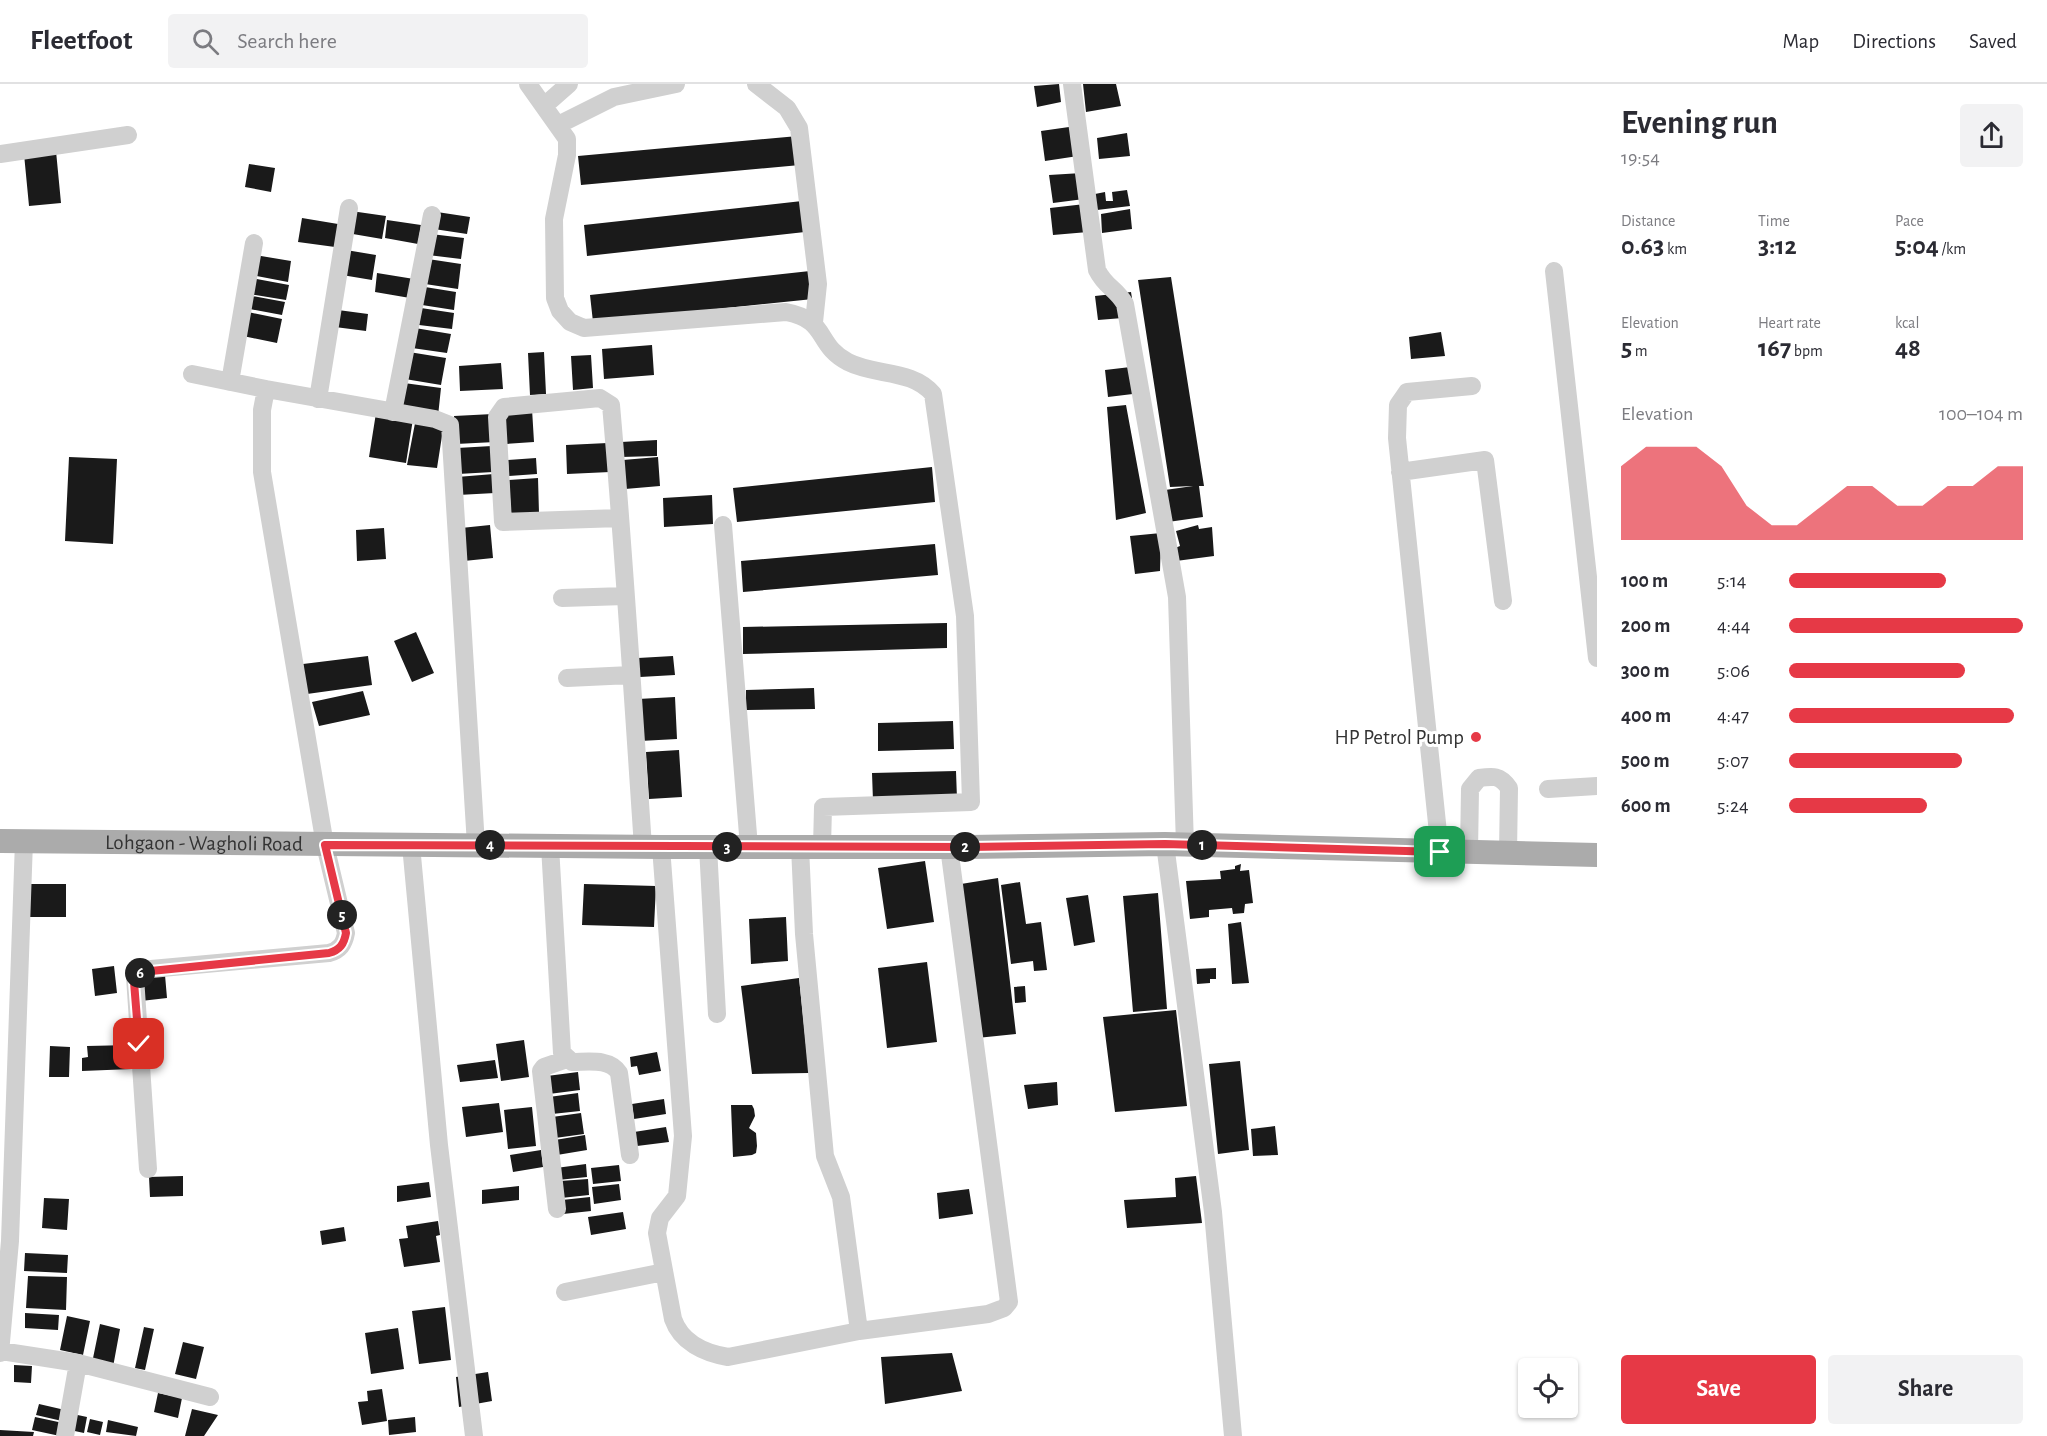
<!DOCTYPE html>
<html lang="en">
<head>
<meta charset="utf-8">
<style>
  :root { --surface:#fff; --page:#f2f2f3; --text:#2b2b33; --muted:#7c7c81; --line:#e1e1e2; --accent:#e63946 }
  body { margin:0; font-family:"Alegreya Sans",sans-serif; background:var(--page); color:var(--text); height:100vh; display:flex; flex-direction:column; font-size:22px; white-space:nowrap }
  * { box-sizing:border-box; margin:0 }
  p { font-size:20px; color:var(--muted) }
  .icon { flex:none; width:33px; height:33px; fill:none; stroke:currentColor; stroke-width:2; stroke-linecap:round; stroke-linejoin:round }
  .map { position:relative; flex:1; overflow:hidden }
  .panel { display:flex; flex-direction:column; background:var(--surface); width:450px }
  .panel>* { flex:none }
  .tools { position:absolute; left:1518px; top:1274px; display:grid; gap:12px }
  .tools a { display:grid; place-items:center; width:60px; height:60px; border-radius:6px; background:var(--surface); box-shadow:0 2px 4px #0004; font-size:30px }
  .pin { position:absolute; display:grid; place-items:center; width:51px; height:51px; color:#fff; margin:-26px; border-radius:12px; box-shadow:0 3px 9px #0006 }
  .km { position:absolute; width:30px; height:30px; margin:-15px; border-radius:50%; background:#222; color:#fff; font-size:16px; line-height:30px; text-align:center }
  .round { display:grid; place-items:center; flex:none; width:63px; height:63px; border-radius:6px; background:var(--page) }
  .overview { display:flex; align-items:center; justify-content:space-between; height:102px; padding:0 24px }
  h1 { font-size:33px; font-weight:700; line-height:45px }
  .figures { display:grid; grid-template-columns:repeat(3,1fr); gap:9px; height:102px; padding:6px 24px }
  .figures div { display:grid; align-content:center }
  .figures b { font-size:26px; font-weight:700 }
  .figures small { font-size:16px; font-weight:400 }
  .figures p { font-size:16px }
  .chart { height:168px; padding:12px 24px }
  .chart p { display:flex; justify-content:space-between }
  .chart svg { width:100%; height:108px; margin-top:6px; fill:var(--accent); opacity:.7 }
  .primary-button { display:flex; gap:12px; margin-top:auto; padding:12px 24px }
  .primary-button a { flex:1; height:69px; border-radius:6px; background:var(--accent); color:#fff; font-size:24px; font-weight:700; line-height:69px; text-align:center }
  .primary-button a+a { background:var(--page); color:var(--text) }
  ul { padding:0 24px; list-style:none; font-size:20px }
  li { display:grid; grid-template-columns:96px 72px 1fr; align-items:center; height:45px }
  li i { height:15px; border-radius:8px; background:var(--accent) }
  header { display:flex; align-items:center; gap:36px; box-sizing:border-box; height:84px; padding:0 30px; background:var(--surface); border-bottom:2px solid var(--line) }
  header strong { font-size:28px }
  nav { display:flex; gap:33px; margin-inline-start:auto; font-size:21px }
  .search { width:420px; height:54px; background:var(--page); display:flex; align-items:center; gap:15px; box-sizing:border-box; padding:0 21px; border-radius:6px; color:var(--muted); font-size:22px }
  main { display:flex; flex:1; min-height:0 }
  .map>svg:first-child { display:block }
  .building { fill:#1a1a1a }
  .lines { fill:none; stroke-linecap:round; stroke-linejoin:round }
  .minor { stroke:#d0d0d0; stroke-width:18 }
  .major { stroke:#ababab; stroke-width:24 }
  .route-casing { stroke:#fff; stroke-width:12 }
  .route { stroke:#e63946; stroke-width:8 }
  .poi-dot { fill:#e63946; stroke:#fff; stroke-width:2 }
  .labels { text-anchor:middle; stroke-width:6; stroke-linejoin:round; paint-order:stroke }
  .poi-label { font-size:21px; fill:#333; stroke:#fff; text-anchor:end }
  .street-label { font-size:21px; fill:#333; stroke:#fff }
</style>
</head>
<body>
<header>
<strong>Fleetfoot</strong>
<div class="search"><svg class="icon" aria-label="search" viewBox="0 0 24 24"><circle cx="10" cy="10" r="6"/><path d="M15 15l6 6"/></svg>Search here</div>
<nav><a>Map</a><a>Directions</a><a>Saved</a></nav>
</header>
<main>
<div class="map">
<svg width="1597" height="1352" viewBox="0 0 1597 1352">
  <rect width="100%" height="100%" fill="#fff"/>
  <path class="building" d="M1059,0L1061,18L1037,23L1034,2Z
    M1083,0H1116L1121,22L1086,28Z
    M1076,42L1078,72L1045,77L1041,47Z
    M1127,49L1130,72L1099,75L1097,54Z
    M798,52L800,81L581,101L578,72Z
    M56,67L61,119L29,122L24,70Z
    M249,80L275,84L271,108L245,103Z
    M1082,89L1084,115L1053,119L1049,91Z
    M1127,106L1130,122L1097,126L1095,110L1105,108L1106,117H1113L1112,108Z
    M802,117L805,148L587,172L584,141Z
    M1085,120L1088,148L1053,151L1050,124Z
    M1130,125L1132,145L1102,149L1101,130Z
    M351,127L386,132L382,155L347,149Z
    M437,128L470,133L467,150L434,145Z
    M302,134L338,140L335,163L298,158Z
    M387,136L421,141L418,160L385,154Z
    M431,150L464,154L461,175L428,171Z
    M346,166L376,171L372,196L342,191Z
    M255,171L291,177L288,198L251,191Z
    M428,175L461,180L458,205L425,200Z
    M810,187L813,215L593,238L590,211Z
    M377,189L414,195L410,214L375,208Z
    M1171,193L1204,402H1199L1203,433L1168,438L1165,406L1193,402L1170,403L1138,196Z
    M252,194L289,201L286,216L249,210Z
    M425,203L456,208L454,226L422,221Z
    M1131,208L1135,233L1098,236L1095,212Z
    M252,212L285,218L282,231L250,225Z
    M421,224L454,229L452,245L419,241Z
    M338,226L368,230L366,247L335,243Z
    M248,228L282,235L277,259L243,252Z
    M415,244L451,250L447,269L412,264Z
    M1441,248L1445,272L1411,275L1409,253Z
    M652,261L654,291L604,295L602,265Z
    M409,268L446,274L441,301L405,295Z
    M544,268L546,310L530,311L528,269Z
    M591,271L593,304L573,306L571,272Z
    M501,279L503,305L460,307L459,282Z
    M1139,282L1141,309L1108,313L1105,286Z
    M404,299L441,304L438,332L400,328Z
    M1126,321L1146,429L1116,436L1107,323Z
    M532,325L534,358L506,360L504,327Z
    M376,329L413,335L406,379L369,373Z
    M493,330L495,358L456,360L454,332Z
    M416,334L444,339L437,384L407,381Z
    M657,356V372L621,373V358Z
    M608,359L610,388L567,390L566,361Z
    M492,362L493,388L458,390L457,364Z
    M69,373L117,375L113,460L65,457Z
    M658,373L660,402L625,405L623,376Z
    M536,374L537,390L509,392L508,376Z
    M932,383L935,418L737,438L733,404Z
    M494,390L495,409L458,411L457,393Z
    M538,394L539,429L511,430L509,396Z
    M712,411L713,440L664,443L663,414Z
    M490,441L493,474L464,477L461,444Z
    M1198,441L1199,445L1212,443L1214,472L1176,477L1175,464L1180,462L1176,447Z
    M384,444L386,475L357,477L356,446Z
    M1161,449L1160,487L1135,490L1130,452Z
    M935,460L938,491L743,508L741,477Z
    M947,539V564L743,570V543Z
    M416,548L434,589L412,598L394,557Z
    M368,572L372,601L307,610L303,580Z
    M673,572L675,591L640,593L638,574Z
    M814,604L815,625L746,626V606Z
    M363,607L370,631L319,642L312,618Z
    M675,613L677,655L640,657L638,615Z
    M953,637L954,665L878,667V639Z
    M679,666L682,713L649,715L646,668Z
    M956,687L957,715L873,717L872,689Z
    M925,777L934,838L887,845L878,784Z
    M1241,780L1240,787L1249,786L1253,819L1245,820L1244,829L1233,830L1232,824L1209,826V833L1190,835L1186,797L1221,795L1220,787L1235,785V782Z
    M998,794L1016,950L977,954L961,800Z
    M1020,798L1026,840L1041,838L1047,886L1034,887L1033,877L1011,880L1001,801Z
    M27,800H66V833H27Z
    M584,800L656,802L654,843L582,841Z
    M1158,809L1167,925L1133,928L1123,812Z
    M1088,811L1095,858L1074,862L1066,814Z
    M786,833L788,877L751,880L749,835Z
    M1241,838L1249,899L1232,900L1228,840Z
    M927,878L937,958L887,964L878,884Z
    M114,882L117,909L95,912L92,885Z
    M1216,884V895H1210V899L1197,900L1196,885Z
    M165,891L167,914L141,917L138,894Z
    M799,894L809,989L752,990L741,902Z
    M1025,902L1026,918L1015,919L1014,903Z
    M1176,926L1187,1022L1115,1028L1103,933Z
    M524,956L529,993L501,997L496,960Z
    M131,961L132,985L82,987V974L88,973L87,962Z
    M50,962L70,963L69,993H49Z
    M657,968L661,987L639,991L637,982L631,983L630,973Z
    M495,976L498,994L460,998L457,981Z
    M1240,977L1249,1066L1218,1070L1209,980Z
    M578,988L580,1006L549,1010L547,992Z
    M1057,998L1058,1021L1028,1025L1024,1001Z
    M578,1009L580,1027L552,1030L549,1013Z
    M664,1015L666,1030L634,1035L632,1020Z
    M499,1019L503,1048L466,1053L462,1023Z
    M731,1021H752L754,1025L755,1032L749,1044L756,1049L757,1062L756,1069L752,1071L733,1073Z
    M532,1023L536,1062L508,1065L504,1026Z
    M581,1029L584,1050L555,1054L552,1033Z
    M1275,1042L1278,1071L1253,1072L1251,1045Z
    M666,1043L669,1058L637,1062L634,1048Z
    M585,1051L587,1066L557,1071L555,1056Z
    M541,1066L543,1083L513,1088L510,1071Z
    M586,1080L587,1093L558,1096L556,1084Z
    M619,1081L621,1097L593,1100L591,1084Z
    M183,1092V1112L150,1113L149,1093Z
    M1196,1092L1202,1139L1127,1144L1124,1116L1176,1113L1175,1094Z
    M588,1095L589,1111L561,1114L560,1097Z
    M429,1098L431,1113L397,1118V1102Z
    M619,1100L621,1116L594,1120L592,1103Z
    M519,1102V1116L482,1120V1106Z
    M969,1105L973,1130L939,1135L937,1109Z
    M590,1113L591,1127L563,1130L562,1116Z
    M44,1114L69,1115L67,1146L42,1144Z
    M623,1128L626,1145L591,1151L588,1133Z
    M438,1137L440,1151L436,1152L440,1178L404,1183L399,1155L408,1154L406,1142Z
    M344,1143L346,1157L322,1161L320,1147Z
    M25,1169L68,1171L67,1189L24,1187Z
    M28,1192L67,1193L66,1226L26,1224Z
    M445,1223L451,1276L419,1280L412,1227Z
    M25,1229L59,1231L58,1246L25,1244Z
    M67,1232L90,1237L83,1271L60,1266Z
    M100,1240L120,1245L113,1283L92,1279Z
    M144,1243L154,1245L145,1286L135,1284Z
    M398,1244L404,1285L371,1290L365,1249Z
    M183,1258L204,1263L196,1295L175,1290Z
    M952,1269L962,1307L885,1320L881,1273Z
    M14,1281L32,1282L31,1299L14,1298Z
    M488,1288L492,1317L459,1323L456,1293Z
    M382,1305L387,1337L362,1341L358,1318L368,1317L367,1307Z
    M158,1309L182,1314L178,1334L154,1328Z
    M39,1320L65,1326L62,1337L36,1331Z
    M192,1325L218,1331L204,1352H185Z
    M73,1330L87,1333L84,1349L70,1346Z
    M35,1333L63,1339L60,1352L32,1346Z
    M415,1333L416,1348L389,1351L388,1336Z
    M90,1335L103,1338L100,1351L87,1348Z
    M108,1336L138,1343L136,1352L106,1348Z
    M0,1346L34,1348L33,1352H0Z"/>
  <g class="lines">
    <path class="minor" d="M528,0L567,55V71L554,135L555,214L560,227L570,238L584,244L786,228C829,236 815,261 848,278C875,292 912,285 933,310L965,532L971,718L823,723L822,763
      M756,0L787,24L799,44L818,200L814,238
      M1072,0L1097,186C1106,204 1115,203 1125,220L1177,513L1185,761
      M544,22L569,0
      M558,41L614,13L676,0
      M0,70L128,51
      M1554,187L1597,574
      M192,290L266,305
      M230,298L254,159
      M318,315L349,124
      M393,328L432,131
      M1400,388L1485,376L1503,517
      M620,434L503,438L497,333L504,323L600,314L611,321C624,468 633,616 643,763
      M723,441L749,763
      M562,514L625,512
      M567,594L631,591
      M1548,705L1597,702
      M1165,760L1213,1128L1233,1352
      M411,761L439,1061L474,1352
      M550,762L562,969L572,978C588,978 610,974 619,989L630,1071
      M661,763L683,1052L677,1112L660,1134L657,1149L673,1235C681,1258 704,1269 728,1273L859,1247
      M708,763L717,930
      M800,763L804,850L825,1072L841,1113L859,1247L988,1230L1004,1224L1009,1218L949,763
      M1440,768L1397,354L1398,321L1407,308L1472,302
      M1469,768L1470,705L1479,694C1493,692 1500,691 1509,704L1508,769
      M148,1085L135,893L141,888L151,885L329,869C340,866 344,860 346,849L325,761L262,388V326L266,305L435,335L450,341L476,761
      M557,1125L541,987L544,983L567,975
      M565,1208L664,1188
      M0,1267L78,1279L210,1313
      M0,1269L10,1157L24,757
      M65,1352L78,1279"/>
    <path class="major" id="s1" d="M0,757L661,763H969L1165,760L1597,771"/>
  </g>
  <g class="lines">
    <defs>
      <path id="route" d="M139,960L134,898L141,888L329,869C340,866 344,860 346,849L325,761L969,763L1165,760L1440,768"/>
    </defs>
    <use href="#route" class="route-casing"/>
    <use href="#route" class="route"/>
  </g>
  <circle class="poi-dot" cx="1476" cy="653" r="6"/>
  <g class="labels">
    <g class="poi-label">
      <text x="1464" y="660">HP Petrol Pump</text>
    </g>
    <g class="street-label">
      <text dy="7" stroke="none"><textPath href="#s1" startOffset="204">Lohgaon - Wagholi Road</textPath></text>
    </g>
  </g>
</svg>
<div class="tools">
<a><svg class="icon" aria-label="locate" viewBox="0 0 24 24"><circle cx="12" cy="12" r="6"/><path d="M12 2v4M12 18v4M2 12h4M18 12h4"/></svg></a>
</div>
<div class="pin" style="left:1440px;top:768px;background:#1e9e55"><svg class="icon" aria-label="arrive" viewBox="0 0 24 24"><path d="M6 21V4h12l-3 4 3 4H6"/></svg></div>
<div class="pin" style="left:139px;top:960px;background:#d93025"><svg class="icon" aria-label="check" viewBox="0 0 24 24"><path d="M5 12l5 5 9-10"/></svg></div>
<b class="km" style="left:1202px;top:761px">1</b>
<b class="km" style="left:965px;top:763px">2</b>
<b class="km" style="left:727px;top:763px">3</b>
<b class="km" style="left:490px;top:761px">4</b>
<b class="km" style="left:342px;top:831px">5</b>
<b class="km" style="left:140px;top:889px">6</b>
</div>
<section class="panel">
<div class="overview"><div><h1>Evening run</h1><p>19:54</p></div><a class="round"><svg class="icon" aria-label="share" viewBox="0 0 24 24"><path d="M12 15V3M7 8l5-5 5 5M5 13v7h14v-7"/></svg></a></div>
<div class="figures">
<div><p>Distance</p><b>0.63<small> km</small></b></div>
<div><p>Time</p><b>3:12</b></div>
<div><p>Pace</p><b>5:04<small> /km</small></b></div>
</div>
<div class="figures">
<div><p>Elevation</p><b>5<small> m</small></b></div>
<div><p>Heart rate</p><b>167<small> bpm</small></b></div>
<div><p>kcal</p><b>48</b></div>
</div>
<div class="chart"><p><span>Elevation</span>100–104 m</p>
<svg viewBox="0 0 160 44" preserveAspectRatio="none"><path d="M0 44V14L10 6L20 6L30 6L40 14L50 30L60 38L70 38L80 30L90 22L100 22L110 30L120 30L130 22L140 22L150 14L160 14V44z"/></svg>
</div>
<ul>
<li><b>100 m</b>5:14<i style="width:67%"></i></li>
<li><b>200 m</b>4:44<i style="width:100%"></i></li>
<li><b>300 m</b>5:06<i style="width:75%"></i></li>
<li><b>400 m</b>4:47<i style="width:96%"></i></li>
<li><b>500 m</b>5:07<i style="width:74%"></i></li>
<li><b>600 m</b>5:24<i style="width:59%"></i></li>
</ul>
<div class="primary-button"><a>Save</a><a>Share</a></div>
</section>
</main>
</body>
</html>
